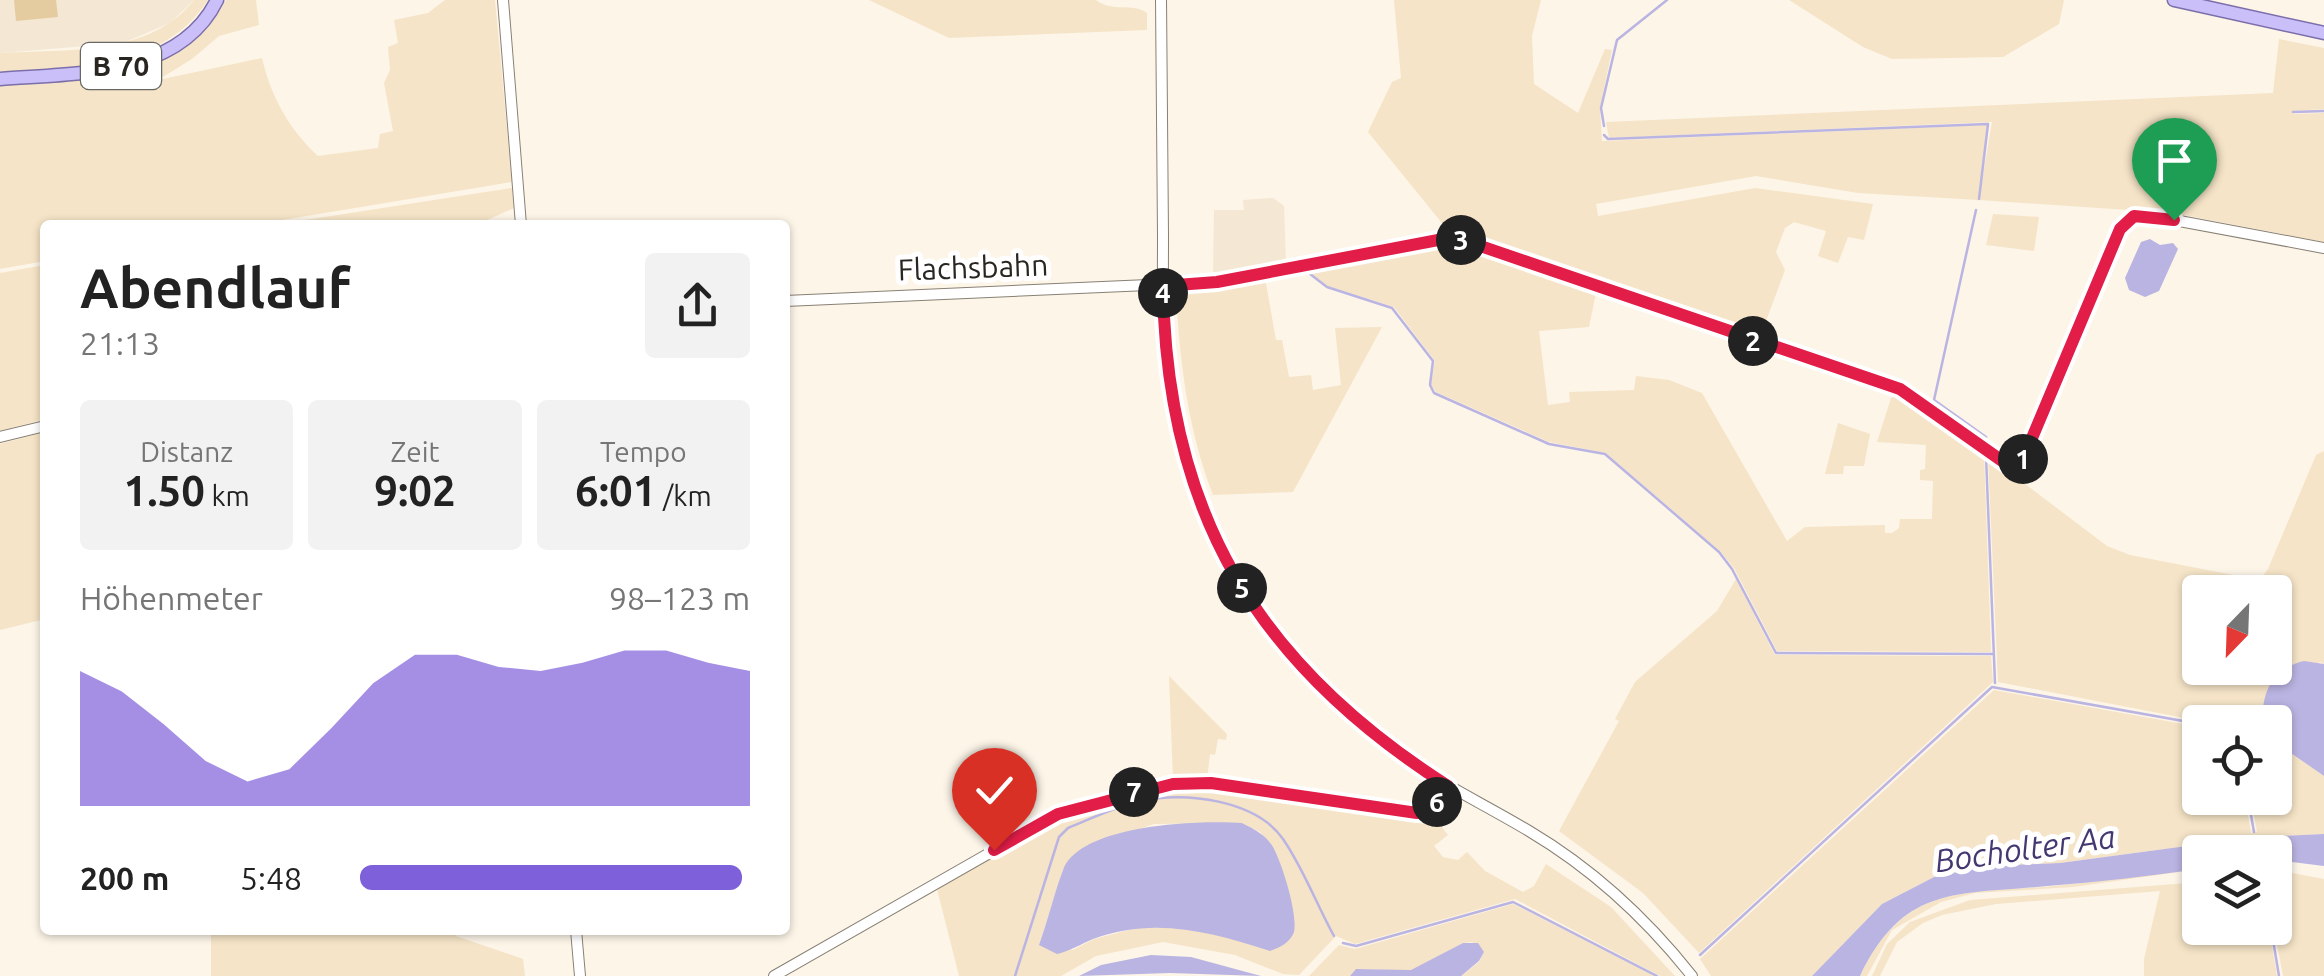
<!DOCTYPE html>
<html lang="de">
<head>
<meta charset="utf-8">
<style>
  :root { --surface:#fff; --page:#f2f2f2; --text:#222; --muted:#767676; --accent:#7e60db }
  body { margin:0; font-family:Ubuntu,sans-serif; background:var(--page); color:var(--text); height:100vh; display:flex; flex-direction:column; font-size:38px; white-space:nowrap }
  * { box-sizing:border-box; margin:0 }
  p { font-size:32px; color:var(--muted) }
  .icon { flex:none; width:55px; height:55px; fill:none; stroke:currentColor; stroke-width:2; stroke-linecap:round; stroke-linejoin:round }
  .map { position:relative; flex:1; overflow:hidden }
  .panel { position:absolute; left:40px; top:220px; width:750px; height:715px; display:flex; flex-direction:column; background:var(--surface); border-radius:10px; box-shadow:0 2px 8px #0004 }
  .panel>* { flex:none }
  .needle { width:65px; rotate:203deg }
  .buttons { position:absolute; left:2182px; top:575px; display:grid; gap:20px }
  .buttons a { display:grid; place-items:center; width:110px; height:110px; border-radius:10px; background:var(--surface); box-shadow:0 2px 8px #0004; font-size:50px }
  .pin { position:absolute; display:grid; place-items:center; width:85px; height:85px; color:#fff; margin:-102px -42px; border-radius:50% 50% 50% 0; rotate:-45deg; box-shadow:0 0 10px #0007 }
  .pin .icon { rotate:45deg }
  .km { position:absolute; width:50px; height:50px; margin:-25px; border-radius:50%; background:#222; color:#fff; font-size:28px; line-height:50px; text-align:center }
  .round { display:grid; place-items:center; flex:none; width:105px; height:105px; border-radius:10px; background:var(--page) }
  .overview { display:flex; align-items:center; justify-content:space-between; height:170px; padding:0 40px }
  h1 { font-size:55px; font-weight:600; line-height:75px }
  .metrics { display:grid; grid-template-columns:repeat(3,1fr); gap:15px; height:170px; padding:10px 40px }
  .metrics div { display:grid; align-content:center; border-radius:10px; background:var(--page); text-align:center }
  .metrics b { font-size:42px; font-weight:600 }
  .metrics small { font-size:28px; font-weight:400 }
  .metrics p { font-size:28px }
  .chart { height:280px; padding:20px 40px }
  .chart p { display:flex; justify-content:space-between }
  .chart svg { width:100%; height:180px; margin-top:10px; fill:var(--accent); opacity:.7 }
  ul { padding:0 40px; list-style:none; font-size:32px }
  li { display:grid; grid-template-columns:160px 120px 1fr; align-items:center; height:75px }
  li i { height:25px; border-radius:12px; background:var(--accent) }
  .map>svg:first-child { display:block }
  .built { fill:#f4e7d3 }
  .green { fill:#f5e4c7; fill-rule:evenodd }
  .water { fill:#bab4e2 }
  .lines { fill:none; stroke-linecap:round; stroke-linejoin:round }
  .stream { stroke:#bab4e2; stroke-width:2.5 }
  .building { fill:#e5cba0 }
  .minor-casing { stroke:#888074; stroke-width:12 }
  .major-casing { stroke:#7b6eaa; stroke-width:15 }
  .minor { stroke:#fff; stroke-width:10 }
  .major { stroke:#cabff8; stroke-width:12 }
  .route-casing { stroke:#fff; stroke-width:20 }
  .route { stroke:#e11d48; stroke-width:12 }
  .labels { text-anchor:middle; stroke-width:10; stroke-linejoin:round; paint-order:stroke }
  .shield { fill:#fff; stroke:#696764; stroke-width:2.5 }
  .shield-label { font-size:28px; font-weight:bold; fill:#292621 }
  .street-label { font-size:30px; fill:#292621; stroke:#fff }
  .water-label { font-size:32px; font-style:italic; fill:#443871; stroke:#fff }
</style>
</head>
<body>
<div class="map">
<svg width="2324" height="976" viewBox="0 0 2324 976">
  <rect width="100%" height="100%" fill="#fdf5e8"/>
  <path class="built" d="M0,0H194L170,23L123,43L0,53Z
    M1273,198L1284,206L1286,264L1213,278L1214,210H1244L1243,200Z"/>
  <path class="green" d="M194,0H208C162,71 75,65 0,72V53C65,49 149,57 194,0Z
    M226,0H256L259,25L219,36L192,59L158,80L262,58C271,97 289,129 318,156L378,148L380,134L393,131L384,83L390,70L388,47L398,43L394,20L428,13L445,0H495L512,182L253,225H45V261L0,269V85C82,78 182,83 226,0Z
    M869,0H1096C1112,13 1132,2 1147,13V30L949,38Z
    M1394,0H1541L1532,36L1534,84L1578,113L1605,49L1612,50L1600,108L1602,141L1988,125L1978,200L1858,193L1756,176L1596,204L1598,216L1755,188L1873,204L1864,240L1848,237L1838,263L1818,256L1826,231L1794,222L1785,228L1776,252L1785,270L1760,337L1482,242L1477,227L1450,233L1368,132L1392,82L1401,78Z
    M1789,0H2064L2059,24L2003,57L1892,59L1863,47Z
    M2279,39L2324,48V109L2292,111L2293,114L2324,113V242L2173,213L1979,200L1992,122L1609,138L1606,122L2273,93Z
    M512,188L514,208L476,225H273Z
    M1993,214L2039,217L2034,251L1986,245Z
    M1451,244L1596,293L1589,327L1539,331L1548,405L1570,402L1569,392L1634,390L1636,376L1669,380L1702,393L1787,541L1805,527L1885,525V533H1892L1899,528L1900,519H1932L1933,481L1920,480V470L1925,469L1926,445L1877,442L1893,392L1921,407L1984,452L1991,652L1777,651L1734,568L1720,551L1606,453L1549,442L1436,392L1431,385L1435,361L1394,307L1328,286L1306,270Z
    M45,265V419L0,431V273Z
    M1265,278L1276,340H1282L1289,377L1311,375L1313,390L1341,385L1335,328L1382,327L1293,492L1213,495C1188,430 1180,364 1176,294Z
    M1838,423L1870,434L1864,466H1844L1843,474H1825Z
    M45,432V619L0,630V444Z
    M2324,451V664L2320,662L2262,708L2263,722H2205L1998,682L1988,456L2107,546L2130,555L2254,579L2262,577L2268,569L2316,455ZM2200,592H2275V668H2200Z
    M1736,579L1775,655L1991,656L1993,682L1699,953L1643,893L1559,831L1619,721L1615,719L1635,682L1717,611Z
    M1169,676L1227,734L1226,740L1218,739L1215,755L1210,754L1207,780L1173,779Z
    M1994,690L2200,727V798H2245L2251,833L2257,832L2251,798H2275V742L2324,776V834L2254,837L2060,863L1988,866L1936,876L1882,904L1812,976H1711L1700,959Z
    M1212,787L1424,824L1433,816L1448,835L1434,846L1443,857L1458,860L1467,852L1485,871L1523,892L1534,886L1546,864L1611,907L1675,976H1660L1515,899L1355,944L1336,936L1299,975L1283,974L1235,955L1163,942L1096,956L1061,976H959L937,889L1063,817L1142,795ZM1242,823L1260,832L1273,848L1270,951L1230,937L1177,927L1137,928L1094,939L1073,950L1039,945L1063,869L1122,835L1154,824Z
    M2200,869L2073,887L1975,893L1941,902L1892,930L1867,976H1860C1905,882 1964,894 2054,886C2103,881 2151,874 2200,869Z
    M2292,873L2324,879V976H2283L2274,928L2275,875Z
    M2200,882V928H2269L2277,976H2144V959L2160,891L1996,904L1942,915L1923,923L1897,942L1880,976H1872L1887,944L1910,922L1970,900Z
    M1513,904L1655,976H1461L1479,962L1484,952L1472,942L1463,943L1411,971L1366,969L1350,976H1309L1339,945L1355,949Z
    M211,930H458L456,936L523,959L525,976H211Z"/>
  <path class="water" d="M2150,239L2160,245L2173,243L2178,249L2159,291L2145,297L2129,290L2125,278L2141,242Z
    M2304,661L2324,664V776L2275,742V722H2263C2261,692 2273,668 2304,661Z
    M1242,823C1254,829 1266,835 1273,847C1282,863 1298,914 1294,932C1290,943 1280,947 1270,951C1212,932 1154,916 1093,939C1081,944 1070,951 1057,954L1039,945C1048,920 1054,894 1063,870C1080,824 1200,820 1242,823Z
    M2324,834V866L2275,860V852H2200V869C2149,876 2098,882 2047,886C1958,895 1904,884 1860,976H1812L1882,904L1936,876L1988,866L2060,863L2254,837Z
    M1463,943H1478L1484,952L1479,961L1461,976H1350L1356,969L1411,970Z
    M1151,955L1191,957L1261,976L1170,973L1079,976L1101,965Z"/>
  <g class="lines">
    <path class="stream" d="M2293,112L2324,111
      M1604,126L1601,108L1617,40L1667,0
      M1604,135L1608,139L1988,124L1979,199
      M1976,210L1934,400L1986,437
      M1310,274L1327,287L1392,308L1433,361L1430,385L1434,393L1549,444L1605,454L1719,552L1732,569L1776,653L1993,654
      M1986,456L1995,683
      M2248,798L2254,832
      M2271,928L2279,976
      M1343,943L1356,946L1513,902L1657,976
      M1700,955L1992,687L2200,724
      M1015,976L1059,837L1068,828C1091,819 1116,806 1141,801C1185,791 1256,800 1283,839C1303,868 1317,905 1334,936"/>
  </g>
  <path class="building" d="M14,0H56L58,17L16,21Z"/>
  <g class="lines">
    <defs>
      <path id="minor" d="M503,0L521,225
        M1161,0C1162,78 1162,156 1163,235C1163,295 1161,357 1174,416C1204,551 1280,669 1392,750C1435,781 1484,804 1529,831C1593,869 1646,918 1692,976
        M785,301L1217,282L1454,237L1899,389L2015,470L2024,457L2116,235L2134,217L2174,220L2324,248
        M0,437L45,426
        M576,930L580,976
        M774,976L1058,814L1136,792L1173,784L1211,783L1417,813L1434,804L1448,786"/>
      <path id="major" d="M2174,0L2324,33
        M0,79C74,73 179,78 217,0"/>
    </defs>
    <use href="#minor" class="minor-casing"/>
    <use href="#major" class="major-casing"/>
    <use href="#minor" class="minor"/>
    <use href="#major" class="major"/>
  </g>
  <g class="lines">
    <defs>
      <path id="route" d="M994,850L1058,814L1173,784L1211,783L1417,813L1434,804L1448,786C1258,665 1166,514 1163,286L1217,282L1454,237L1900,389L2015,470L2024,457L2120,229L2134,216L2174,220"/>
    </defs>
    <use href="#route" class="route-casing"/>
    <use href="#route" class="route"/>
  </g>
  <g class="labels">
    <rect class="shield" x="81" y="43" width="80" height="46" rx="8"/>
    <g class="shield-label">
      <text x="121" y="76">B 70</text>
    </g>
    <g class="street-label">
      <text transform="translate(973 268) rotate(-2)" y="10">Flachsbahn</text>
    </g>
    <g class="water-label">
      <text transform="translate(2025 849) rotate(-8)" y="11">Bocholter Aa</text>
    </g>
  </g>
</svg>
<div class="buttons">
<a><svg class="needle" viewBox="-14 -14 28 28"><path d="M0-13l5 13h-10z" fill="#e53935"/><path d="M0 13l5-13h-10z" fill="#767676"/></svg></a>
<a><svg class="icon" aria-label="locate" viewBox="0 0 24 24"><circle cx="12" cy="12" r="6"/><path d="M12 2v4M12 18v4M2 12h4M18 12h4"/></svg></a>
<a><svg class="icon" aria-label="layers" viewBox="0 0 24 24"><path d="M12 4l9 5-9 5-9-5zM3 14l9 5 9-5"/></svg></a>
</div>
<div class="pin" style="left:2174px;top:220px;background:#1e9e55"><svg class="icon" aria-label="arrive" viewBox="0 0 24 24"><path d="M6 21V4h12l-3 4 3 4H6"/></svg></div>
<div class="pin" style="left:994px;top:850px;background:#d93025"><svg class="icon" aria-label="check" viewBox="0 0 24 24"><path d="M5 12l5 5 9-10"/></svg></div>
<b class="km" style="left:2023px;top:459px">1</b>
<b class="km" style="left:1753px;top:341px">2</b>
<b class="km" style="left:1461px;top:240px">3</b>
<b class="km" style="left:1163px;top:293px">4</b>
<b class="km" style="left:1242px;top:588px">5</b>
<b class="km" style="left:1437px;top:802px">6</b>
<b class="km" style="left:1134px;top:792px">7</b>
<section class="panel">
<div class="overview"><div><h1>Abendlauf</h1><p>21:13</p></div><a class="round"><svg class="icon" aria-label="share" viewBox="0 0 24 24"><path d="M12 15V3M7 8l5-5 5 5M5 13v7h14v-7"/></svg></a></div>
<div class="metrics">
<div><p>Distanz</p><b>1.50<small> km</small></b></div>
<div><p>Zeit</p><b>9:02</b></div>
<div><p>Tempo</p><b>6:01<small> /km</small></b></div>
</div>
<div class="chart"><p><span>Höhenmeter</span>98–123 m</p>
<svg viewBox="0 0 160 44" preserveAspectRatio="none"><path d="M0 44V11L10 16L20 24L30 33L40 38L50 35L60 25L70 14L80 7L90 7L100 10L110 11L120 9L130 6L140 6L150 9L160 11V44z"/></svg>
</div>
<ul>
<li><b>200 m</b>5:48<i style="width:98%"></i></li>
</ul>
</section>
</div>
</body>
</html>
